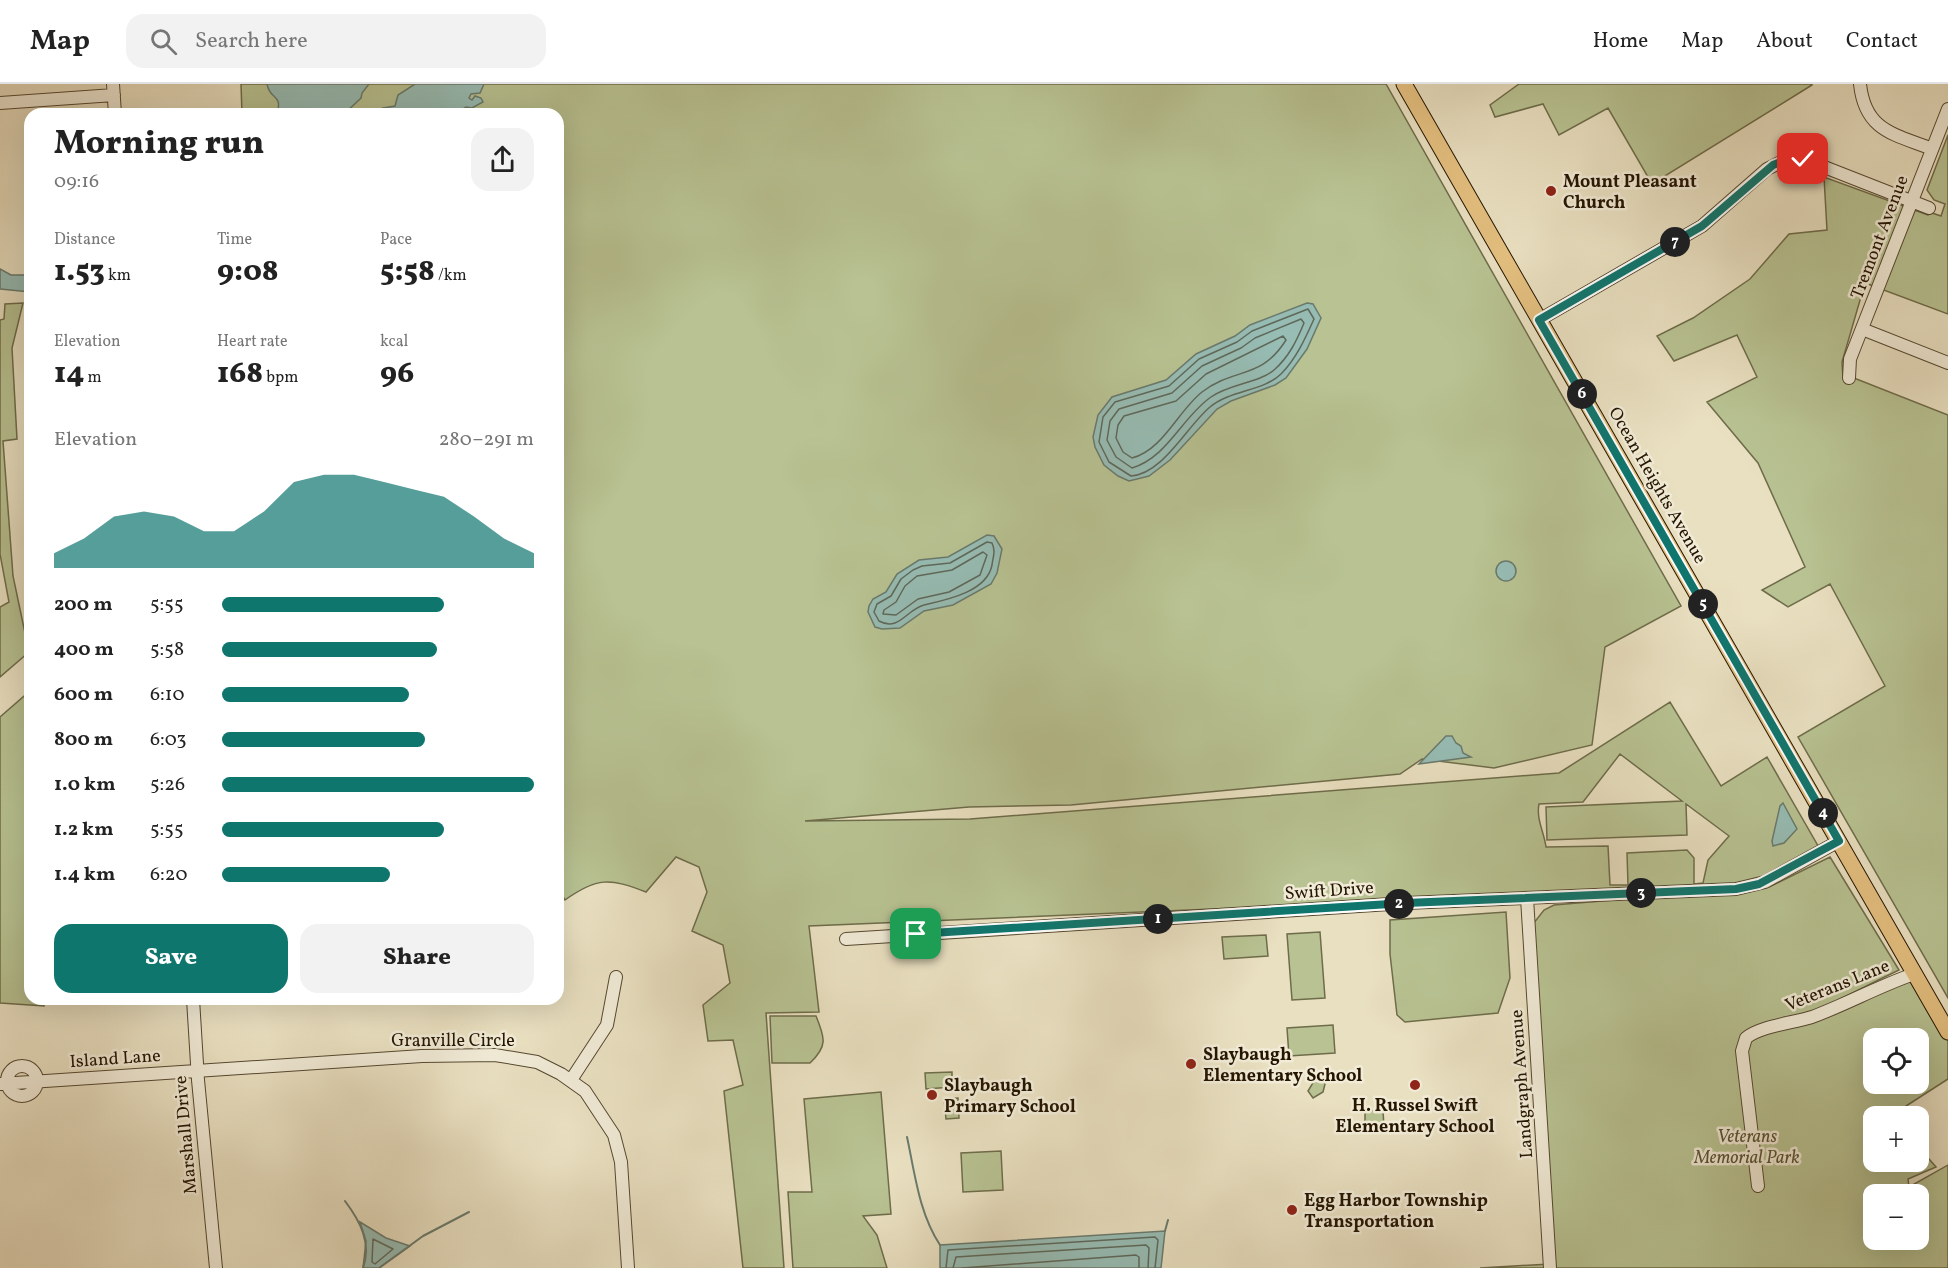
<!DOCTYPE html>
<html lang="en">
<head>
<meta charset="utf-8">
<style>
  :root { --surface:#fff; --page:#f2f2f2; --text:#222; --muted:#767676; --line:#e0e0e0; --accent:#0f766e }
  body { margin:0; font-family:Vollkorn,serif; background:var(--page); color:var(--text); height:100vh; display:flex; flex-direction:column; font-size:22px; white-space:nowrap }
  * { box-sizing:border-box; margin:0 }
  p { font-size:20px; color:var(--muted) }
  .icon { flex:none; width:33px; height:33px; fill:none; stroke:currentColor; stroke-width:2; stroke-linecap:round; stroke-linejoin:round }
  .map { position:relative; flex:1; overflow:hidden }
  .drawer { position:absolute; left:24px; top:24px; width:540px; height:897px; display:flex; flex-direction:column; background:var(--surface); border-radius:18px; box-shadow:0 6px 24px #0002 }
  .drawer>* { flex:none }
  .fabs { position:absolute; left:1863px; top:944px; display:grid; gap:12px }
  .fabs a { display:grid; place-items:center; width:66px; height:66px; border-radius:12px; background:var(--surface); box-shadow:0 6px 24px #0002; font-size:30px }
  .pin { position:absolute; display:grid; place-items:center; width:51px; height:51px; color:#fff; margin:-26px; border-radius:12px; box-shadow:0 3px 9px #0006 }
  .km { position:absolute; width:30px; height:30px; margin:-15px; border-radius:50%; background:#222; color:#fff; font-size:16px; line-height:30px; text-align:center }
  .round { display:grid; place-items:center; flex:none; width:63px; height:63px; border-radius:18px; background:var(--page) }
  .head { display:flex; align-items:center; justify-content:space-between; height:102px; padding:0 30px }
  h1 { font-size:33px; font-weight:800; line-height:45px }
  .stats { display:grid; grid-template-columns:repeat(3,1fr); gap:9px; height:102px; padding:6px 30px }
  .stats div { display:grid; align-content:center }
  .stats b { font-size:30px; font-weight:800 }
  .stats small { font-size:16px; font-weight:400 }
  .stats p { font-size:16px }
  .chart { height:168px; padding:12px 30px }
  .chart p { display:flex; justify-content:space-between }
  .chart svg { width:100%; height:108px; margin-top:6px; fill:var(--accent); opacity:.7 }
  .cta { display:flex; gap:12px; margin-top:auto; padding:12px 30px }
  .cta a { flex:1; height:69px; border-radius:18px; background:var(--accent); color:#fff; font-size:24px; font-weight:800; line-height:69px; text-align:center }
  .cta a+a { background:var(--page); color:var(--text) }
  ul { padding:0 30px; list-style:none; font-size:20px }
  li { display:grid; grid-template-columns:96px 72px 1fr; align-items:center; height:45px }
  li i { height:15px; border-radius:8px; background:var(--accent) }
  header { display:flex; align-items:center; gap:36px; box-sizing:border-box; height:84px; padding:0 30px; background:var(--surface); border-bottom:2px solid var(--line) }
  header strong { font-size:28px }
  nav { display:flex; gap:33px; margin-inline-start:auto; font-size:21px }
  .search { width:420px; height:54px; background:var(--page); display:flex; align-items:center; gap:15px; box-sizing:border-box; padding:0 21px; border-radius:18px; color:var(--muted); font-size:22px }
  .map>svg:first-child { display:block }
  .green { fill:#b8c292; stroke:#6e6c4a; stroke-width:1.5; fill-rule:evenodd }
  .water { fill:#97bdb5; stroke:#697a6d; stroke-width:1.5 }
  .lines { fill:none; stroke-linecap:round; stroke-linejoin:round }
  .shore { stroke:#5e695b; stroke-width:1.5 }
  .stream { stroke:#697a6d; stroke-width:2 }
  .minor-casing { stroke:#554831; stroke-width:14 }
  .major-casing { stroke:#241501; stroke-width:17 }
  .minor { stroke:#f1ebd7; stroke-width:12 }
  .major { stroke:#e4c080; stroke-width:15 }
  .route-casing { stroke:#fff; stroke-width:12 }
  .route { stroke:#0f766e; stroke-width:8 }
  .poi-dot { fill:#8f2418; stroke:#f1ebd7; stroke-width:2 }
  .labels { text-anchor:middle; stroke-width:5; stroke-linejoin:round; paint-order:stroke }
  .poi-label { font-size:18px; font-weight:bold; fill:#241501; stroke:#f1ebd7; text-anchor:start }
  .street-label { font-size:18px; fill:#241501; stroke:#f1ebd7 }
  .park-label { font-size:18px; font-style:italic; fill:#585234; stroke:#f1ebd7 }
</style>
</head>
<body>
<header>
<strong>Map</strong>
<div class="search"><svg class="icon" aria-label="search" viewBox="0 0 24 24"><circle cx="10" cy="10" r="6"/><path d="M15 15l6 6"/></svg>Search here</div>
<nav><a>Home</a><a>Map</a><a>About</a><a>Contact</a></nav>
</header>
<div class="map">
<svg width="1948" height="1184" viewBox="0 0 1948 1184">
  <rect width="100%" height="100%" fill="#e9e0c1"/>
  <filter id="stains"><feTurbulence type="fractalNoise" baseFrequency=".00333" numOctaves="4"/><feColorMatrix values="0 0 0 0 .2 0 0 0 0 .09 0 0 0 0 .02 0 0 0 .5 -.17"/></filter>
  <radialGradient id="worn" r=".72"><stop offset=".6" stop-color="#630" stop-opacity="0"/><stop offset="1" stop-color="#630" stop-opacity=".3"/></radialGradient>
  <path class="green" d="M241,0H1386L1681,522L1605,563L1592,661L1494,684L1422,675L1400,690L1071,721L969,723L805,737L970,735L1559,689L1670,618L1721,702L1767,673L1821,767L1775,796L1666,806L809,842L819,928L766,929L784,1184H743L724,1007L743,1001L733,956L708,957L703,921L730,899L723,861L692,847L707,808L699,783L676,773L646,808C610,794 597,793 565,816L558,805V30H242ZM1620,670L1682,717L1546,723L1547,756L1687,751L1686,720L1729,752L1708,776L1703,799L1694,800V774L1687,766L1627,769L1628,801H1610L1608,762L1546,763C1544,748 1536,735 1539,720L1583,718Z
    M1519,0H1812V1L1652,100L1608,24L1559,51L1543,20L1495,33L1490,21Z
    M1948,51V230L1865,199L1842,278L1843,294H1854L1948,331V914L1798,653L1885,602L1830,500L1788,523L1762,506L1805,483L1758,379L1707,318L1757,293L1737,251L1674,277L1657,252L1693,234L1750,195L1789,150L1827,146L1824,93L1928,131L1929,128L1941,132L1945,120L1934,116L1927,106Z
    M23,219L12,264L17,355L3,357L13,492L29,568L0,593V523L9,518L0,470V236L4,235L5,220Z
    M30,607V915H44V922L0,919V633Z
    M1830,773L1899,886L1840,915L1914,890L1948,948V995L1906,1022V1032H1874V1077H1918L1919,1069L1922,1067L1936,1083L1908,1095L1909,1103L1948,1081V1184H1480L1550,1180L1533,840L1544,826L1554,821L1769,803ZM1874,954H1918V999H1874ZM1874,1110H1918V1155H1874Z
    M1506,828L1510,894L1498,929L1405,938L1397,931L1390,870V836Z
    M1320,848L1325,914L1292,916L1287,850Z
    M1266,851L1268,872L1224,875L1222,853Z
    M770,932H816C825,954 828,962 810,979H772Z
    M1333,941L1335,969L1289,972L1287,944Z
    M952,988V1003L926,1005L925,989Z
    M1317,992L1321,993L1325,1000L1323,1008L1313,1014L1308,1007Z
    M881,1008L891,1130L863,1132L877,1151L887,1184H793L788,1108H812L804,1015Z
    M958,1014L959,1034L946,1035L944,1015Z
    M1383,1026L1384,1044L1365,1045V1027Z
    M1001,1067L1003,1106L963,1108L961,1069Z"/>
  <path class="water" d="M267,0H369L362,9L361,14L344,30H277C283,9 270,17 267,0Z
    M415,0H484L480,9L471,10L469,14L472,16L475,12L481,14L483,18L472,24L466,23L455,30H383L385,26L383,24L395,22L398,11Z
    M0,185L11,191H30V208L0,205Z
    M1307,219L1313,220L1321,234L1307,265L1286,294L1275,301L1231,317L1217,325L1170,376L1149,392L1129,397L1118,392L1104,381L1095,363L1093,353L1098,331L1112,313L1166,296L1196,270L1235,252L1250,241Z
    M987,451L994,452L1002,465L997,489L991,500L953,521L924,527L900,544L882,545L875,543L868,528L869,522L873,515L886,508L897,490L919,476L948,473Z
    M1496 487a10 10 0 1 1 20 0a10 10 0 1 1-20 0Z
    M1446,652H1452L1456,659L1461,662L1463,669L1471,673L1419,680Z
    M1783,719L1797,745L1784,759L1773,762L1772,757L1780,722Z
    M360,1138L386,1154L410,1162L379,1184H363L366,1157Z
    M1165,1147L1161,1184H940V1161Z"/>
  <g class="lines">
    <path class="shore" d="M1308,225L1314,235C1305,255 1296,275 1281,290C1264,307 1230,306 1210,323C1187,342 1163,390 1131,392L1109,378L1099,358L1103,333L1115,318L1169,302L1199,275L1237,258L1252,247Z
      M1301,235L1304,239C1297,256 1289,273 1274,286C1259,299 1229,300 1211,313C1182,333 1168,373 1132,384L1116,373L1107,356L1110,337L1119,325L1172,309L1202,282L1241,264L1255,254Z
      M1283,252L1286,256C1261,296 1235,283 1202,308C1178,327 1163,366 1132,374L1123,368L1116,354L1118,341L1124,332L1176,317L1206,290Z
      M987,458L992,459C996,468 993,472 992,481C987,508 946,516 924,521C907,525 899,548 879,537L874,528L877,520L891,512L901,495L913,486L922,482L950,479Z
      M983,468L987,471L980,491L949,508L918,515L896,531L883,530L884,526L896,518L905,502L917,492L952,486Z
      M373,1155L393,1165L375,1180L372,1178Z
      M946,1184L948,1166L1155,1153L1158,1156L1155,1184
      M953,1184L956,1173L1146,1161L1149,1164L1148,1184
      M962,1184L1136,1171L1139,1173V1184"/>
    <path class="stream" d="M907,1053C915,1090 919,1129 940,1161
      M345,1117C360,1137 372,1159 363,1184
      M1165,1147L1168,1136
      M379,1184L423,1152L469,1128"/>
    <defs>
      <path id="minor" d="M113,0L115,30
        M1860,0C1865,47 1894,50 1932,65
        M0,19L114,11
        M1539,236L1702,142L1767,85L1783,77H1809L1929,124
        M1862,245L1948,279
        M1849,294L1850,275L1948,25
        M1527,814L1550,1184
        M846,855L1406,819L1736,805L1765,798L1839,757
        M193,915L198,996L216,1184
        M7 997a15 15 0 1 1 30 0a15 15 0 1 1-30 0Z
        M571,996L607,941L616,893
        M0,1000L422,972L495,971L537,978L561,990L585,1007L614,1051L621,1078L628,1184
        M1758,1102L1742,967L1746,954C1760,942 1793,939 1812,933C1847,920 1879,902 1914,890"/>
      <path id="major" d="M1404,0L1948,948"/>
    </defs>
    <use href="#minor" class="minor-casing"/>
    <use href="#major" class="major-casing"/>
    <use href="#minor" class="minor"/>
    <use href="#major" class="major"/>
  </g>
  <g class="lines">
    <defs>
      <path id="route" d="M916,850L1406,819L1736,805L1759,800L1839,757L1539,236L1702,142L1773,81L1786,76L1803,75"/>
    </defs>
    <use href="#route" class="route-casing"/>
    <use href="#route" class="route"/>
  </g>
  <g class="poi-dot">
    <circle cx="1551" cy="107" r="6"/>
    <circle cx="1191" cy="980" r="6"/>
    <circle cx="1415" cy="1001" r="6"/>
    <circle cx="932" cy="1011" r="6"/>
    <circle cx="1292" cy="1126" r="6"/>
  </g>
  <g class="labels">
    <g class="poi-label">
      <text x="1563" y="103">Mount Pleasant<tspan x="1563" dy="21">Church</tspan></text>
      <text x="1203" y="976">Slaybaugh<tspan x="1203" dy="21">Elementary School</tspan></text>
      <text x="944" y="1007">Slaybaugh<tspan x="944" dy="21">Primary School</tspan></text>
      <text x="1415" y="1027" text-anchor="middle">H. Russel Swift<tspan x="1415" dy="21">Elementary School</tspan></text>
      <text x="1304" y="1122">Egg Harbor Township<tspan x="1304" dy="21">Transportation</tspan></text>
    </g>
    <g class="street-label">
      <text transform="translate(1879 153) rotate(-69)" y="6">Tremont Avenue</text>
      <text transform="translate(1658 401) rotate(60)" y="6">Ocean Heights Avenue</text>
      <text transform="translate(1329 806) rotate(-4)" y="6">Swift Drive</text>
      <text transform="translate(1837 901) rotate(-22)" y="6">Veterans Lane</text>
      <text x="453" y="962">Granville Circle</text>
      <text transform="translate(115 974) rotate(-4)" y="6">Island Lane</text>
      <text transform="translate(1521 1000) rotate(-94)" y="6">Landgraph Avenue</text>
      <text transform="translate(185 1051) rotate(-95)" y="6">Marshall Drive</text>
    </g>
    <g class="park-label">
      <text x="1747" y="1058">Veterans<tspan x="1747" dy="21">Memorial Park</tspan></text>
    </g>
  </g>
  <rect width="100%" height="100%" filter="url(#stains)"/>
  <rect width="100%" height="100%" fill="url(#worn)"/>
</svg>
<div class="fabs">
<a><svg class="icon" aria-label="locate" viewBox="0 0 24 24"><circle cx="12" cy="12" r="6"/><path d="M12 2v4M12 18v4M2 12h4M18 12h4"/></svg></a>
<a>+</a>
<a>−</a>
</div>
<div class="pin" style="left:916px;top:850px;background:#1e9e55"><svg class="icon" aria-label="arrive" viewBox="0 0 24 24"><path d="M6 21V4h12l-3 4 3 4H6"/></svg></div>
<div class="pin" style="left:1803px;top:75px;background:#d93025"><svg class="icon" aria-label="check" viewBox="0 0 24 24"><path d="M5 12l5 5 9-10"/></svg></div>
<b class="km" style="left:1158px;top:835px">1</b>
<b class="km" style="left:1399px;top:820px">2</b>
<b class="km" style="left:1641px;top:809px">3</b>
<b class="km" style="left:1823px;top:729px">4</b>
<b class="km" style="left:1703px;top:520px">5</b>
<b class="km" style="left:1582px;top:310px">6</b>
<b class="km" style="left:1675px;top:158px">7</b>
<section class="drawer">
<div class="head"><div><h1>Morning run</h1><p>09:16</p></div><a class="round"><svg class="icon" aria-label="share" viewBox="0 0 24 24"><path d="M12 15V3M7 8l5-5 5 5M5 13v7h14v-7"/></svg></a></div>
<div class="stats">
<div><p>Distance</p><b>1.53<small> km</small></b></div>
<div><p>Time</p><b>9:08</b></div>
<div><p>Pace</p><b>5:58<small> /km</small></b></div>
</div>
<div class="stats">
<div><p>Elevation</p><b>14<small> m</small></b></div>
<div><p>Heart rate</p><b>168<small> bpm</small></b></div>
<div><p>kcal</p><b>96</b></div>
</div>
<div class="chart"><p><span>Elevation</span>280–291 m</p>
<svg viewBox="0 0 160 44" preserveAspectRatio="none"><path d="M0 44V38L10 32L20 23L30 21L40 23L50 29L60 29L70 21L80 9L90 6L100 6L110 9L120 12L130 15L140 23L150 32L160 38V44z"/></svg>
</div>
<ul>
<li><b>200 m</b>5:55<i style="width:71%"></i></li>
<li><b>400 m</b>5:58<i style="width:69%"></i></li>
<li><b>600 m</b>6:10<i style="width:60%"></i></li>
<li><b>800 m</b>6:03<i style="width:65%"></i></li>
<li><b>1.0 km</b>5:26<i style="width:100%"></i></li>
<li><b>1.2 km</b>5:55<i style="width:71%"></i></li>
<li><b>1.4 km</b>6:20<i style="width:54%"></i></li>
</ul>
<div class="cta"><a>Save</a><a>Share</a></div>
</section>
</div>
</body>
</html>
